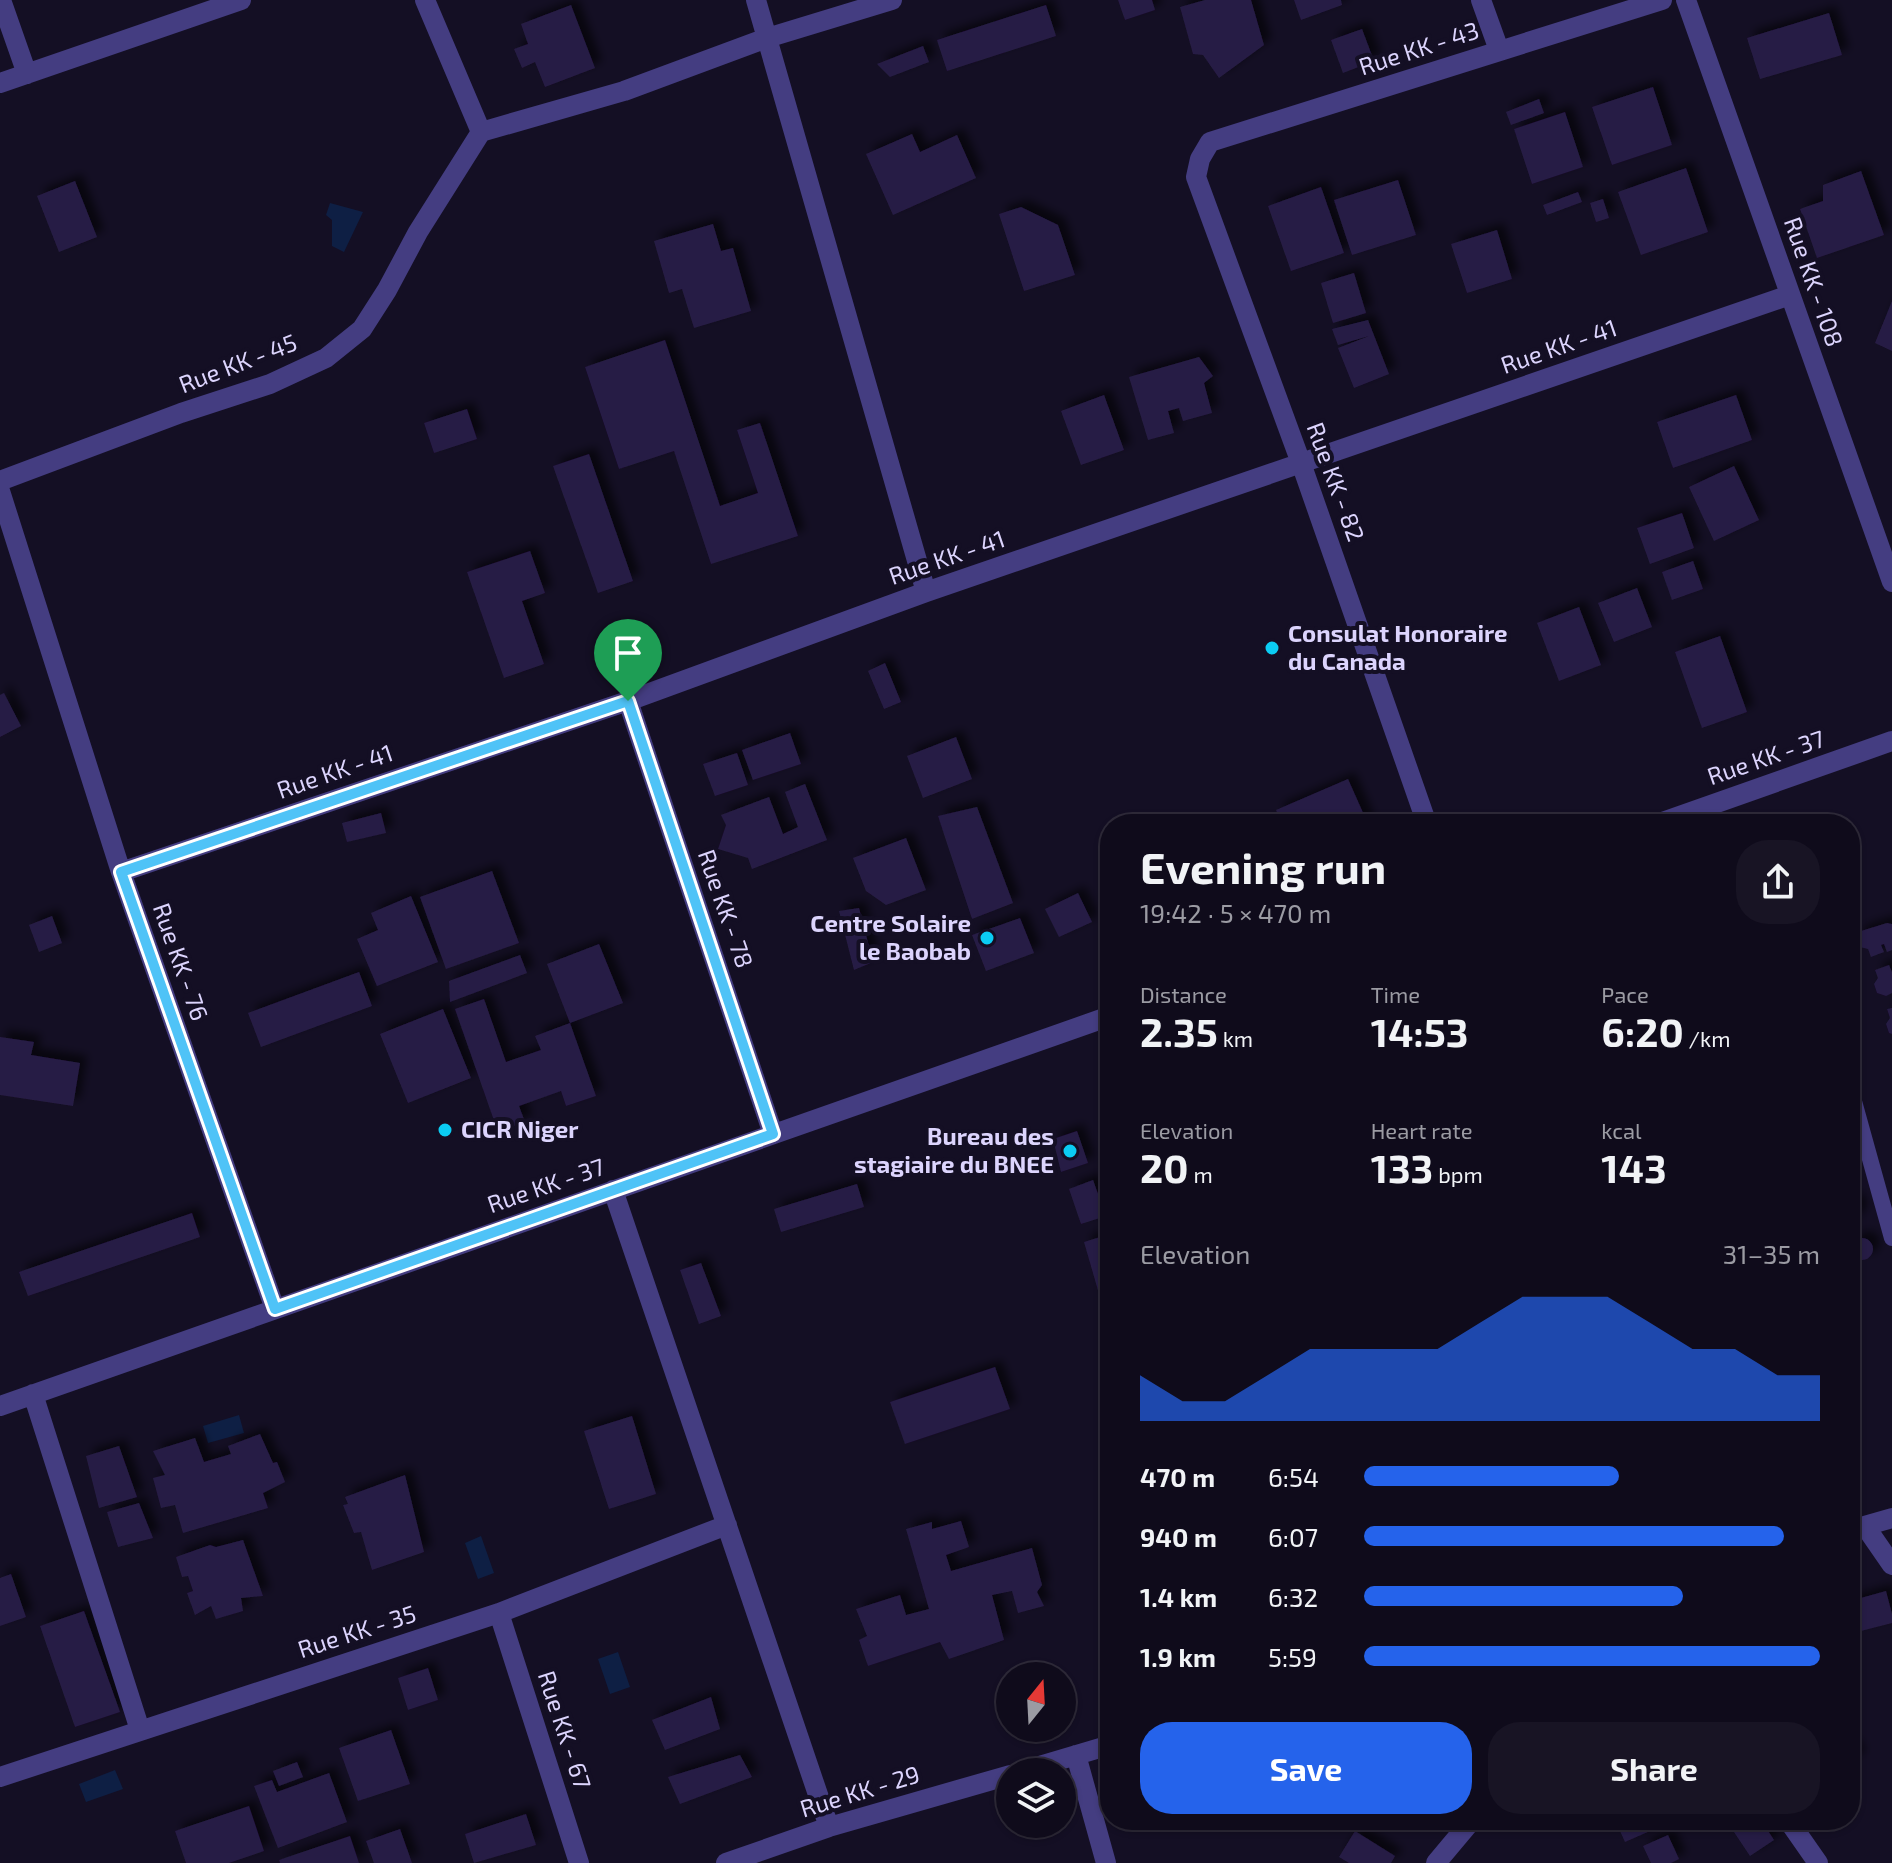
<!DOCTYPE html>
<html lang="en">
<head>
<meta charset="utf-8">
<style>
  :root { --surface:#0f0b1b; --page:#181424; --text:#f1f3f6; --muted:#9b9ba3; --line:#2f2b3a; --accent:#2563eb }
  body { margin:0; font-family:"Exo 2",sans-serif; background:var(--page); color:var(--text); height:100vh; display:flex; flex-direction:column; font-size:30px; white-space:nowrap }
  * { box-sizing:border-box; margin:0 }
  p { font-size:26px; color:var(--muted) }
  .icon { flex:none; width:44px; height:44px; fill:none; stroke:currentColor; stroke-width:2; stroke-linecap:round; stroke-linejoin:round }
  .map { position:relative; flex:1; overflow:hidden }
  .panel { position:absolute; left:1100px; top:814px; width:760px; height:1016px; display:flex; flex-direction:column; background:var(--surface); border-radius:32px; box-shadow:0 2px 6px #0004,0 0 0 2px var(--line) }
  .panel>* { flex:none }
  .needle { width:52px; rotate:18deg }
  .buttons { position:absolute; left:996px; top:1662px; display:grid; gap:16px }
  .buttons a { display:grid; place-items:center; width:80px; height:80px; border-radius:50%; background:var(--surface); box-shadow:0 2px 6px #0004,0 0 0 2px var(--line); font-size:40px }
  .pin { position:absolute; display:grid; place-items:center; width:68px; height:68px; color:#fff; margin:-82px -34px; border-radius:50% 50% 50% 0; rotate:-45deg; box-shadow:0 0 8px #0007 }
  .pin .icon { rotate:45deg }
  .round { display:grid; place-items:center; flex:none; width:84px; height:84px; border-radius:32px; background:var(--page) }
  .headline { display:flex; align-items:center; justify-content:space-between; height:136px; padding:0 40px }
  h1 { font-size:44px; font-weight:700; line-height:60px }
  .stats { display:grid; grid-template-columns:repeat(3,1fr); gap:12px; height:136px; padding:8px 40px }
  .stats div { display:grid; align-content:center }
  .stats b { font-size:40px; font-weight:700 }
  .stats small { font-size:22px; font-weight:400 }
  .stats p { font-size:22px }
  .chart { height:224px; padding:16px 40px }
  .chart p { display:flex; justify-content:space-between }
  .chart svg { width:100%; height:144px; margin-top:8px; fill:var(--accent); opacity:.7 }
  .primary-button { display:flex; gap:16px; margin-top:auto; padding:16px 40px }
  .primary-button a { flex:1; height:92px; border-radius:32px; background:var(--accent); color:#fff; font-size:32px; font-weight:700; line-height:92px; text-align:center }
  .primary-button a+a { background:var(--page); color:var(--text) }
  ul { padding:0 40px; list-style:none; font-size:26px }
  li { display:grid; grid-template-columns:128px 96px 1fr; align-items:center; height:60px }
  li i { height:20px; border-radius:10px; background:var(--accent) }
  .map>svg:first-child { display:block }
  .water { fill:#0e1f44 }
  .building { fill:#271c44; filter:url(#shadow) }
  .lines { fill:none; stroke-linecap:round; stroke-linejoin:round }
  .lane { stroke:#443d81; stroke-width:16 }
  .street { stroke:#443d81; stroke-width:20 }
  .route-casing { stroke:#fff; stroke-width:16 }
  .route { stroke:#4fc3f7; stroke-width:10 }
  .poi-dot { fill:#0bccf3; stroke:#140f24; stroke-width:3 }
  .labels { text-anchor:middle; stroke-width:8; stroke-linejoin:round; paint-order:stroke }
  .street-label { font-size:24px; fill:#dcd4fd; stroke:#140f24 }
  .poi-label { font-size:24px; font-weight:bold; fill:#dcd4fd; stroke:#140f24; text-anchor:start }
</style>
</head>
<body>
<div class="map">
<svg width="1892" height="1863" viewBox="0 0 1892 1863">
  <defs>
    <filter id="shadow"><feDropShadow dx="7" dy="-7" stdDeviation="4" flood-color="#0009"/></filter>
  </defs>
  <rect width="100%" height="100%" fill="#140f24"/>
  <path class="water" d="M330,203L363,212L344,252L332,246V220L326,215Z
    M239,1415L244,1433L208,1443L203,1426Z
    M481,1536L494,1573L478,1579L465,1543Z
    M618,1652L630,1687L610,1694L598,1659Z
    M115,1770L123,1789L86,1802L79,1784Z"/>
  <path class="building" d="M1118,0H1152L1155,10L1125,20Z
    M1205,0H1251L1264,45L1219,78L1203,55L1193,54L1180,7Z
    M1294,0H1341L1342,5L1301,20Z
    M571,5L595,68L545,87L535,62L522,68L514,49L528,44L521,24Z
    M1046,5L1056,36L947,71L937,40Z
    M1829,13L1842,55L1760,79L1747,38Z
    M1362,29L1374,61L1343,73L1331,40Z
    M923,46L929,62L890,77L877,64Z
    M1653,87L1672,145L1612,165L1592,107Z
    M1539,99L1544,113L1511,125L1506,112Z
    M1565,112L1583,167L1532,184L1514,129Z
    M912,134L920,152L957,135L976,178L893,215L866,154Z
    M1686,168L1708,232L1641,255L1618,192Z
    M1861,171L1884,235L1817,258L1800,209L1823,201V185Z
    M1398,180L1416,235L1352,255L1334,200Z
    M75,181L97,237L59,252L37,196Z
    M1321,187L1344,253L1291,271L1268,206Z
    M1578,192L1582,202L1547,215L1543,205Z
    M1603,199L1609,218L1596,222L1590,203Z
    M1021,207L1058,225L1075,275L1024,291L999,214Z
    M713,224L721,251L733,248L751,311L694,328L682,289L669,293L654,241Z
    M1497,230L1512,279L1467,293L1451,244Z
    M1354,273L1366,313L1333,323L1321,283Z
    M1892,301V351L1875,343Z
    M1368,320L1389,374L1354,388L1338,348L1369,336L1338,345L1332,329Z
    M665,340L720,506L758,493L737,430L760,423L798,536L711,564L674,451L619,469L585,367Z
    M1199,357L1213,376L1204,383L1212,413L1183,421L1179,408L1168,411L1174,433L1148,440L1129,377Z
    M1104,395L1124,450L1081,465L1061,411Z
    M1736,395L1752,440L1673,468L1657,422Z
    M467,409L477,439L434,453L424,423Z
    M589,454L633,581L598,593L553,466Z
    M1734,466L1759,520L1714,541L1689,487Z
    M1682,513L1694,548L1650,564L1637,528Z
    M530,551L545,593L522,601L544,664L504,678L467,572Z
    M1693,561L1703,589L1672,600L1662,572Z
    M1637,588L1652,627L1614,642L1598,603Z
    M1579,607L1601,665L1559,681L1537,623Z
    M1720,636L1747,712L1702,728L1675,652Z
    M885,663L901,702L884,709L868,671Z
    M4,693L21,726L0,737V695Z
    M790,733L801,764L753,780L742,750Z
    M956,737L972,779L923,798L907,756Z
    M737,753L748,785L715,796L703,764Z
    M1348,779L1368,824H1282L1276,810Z
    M805,784L827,840L752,869L748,858L718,849L726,825L721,815L769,797L783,834L798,827L785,792Z
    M977,807L1013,903L972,919L938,816Z
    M381,813L386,833L347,842L342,823Z
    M906,838L926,890L886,905L866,891L853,858Z
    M492,871L519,943L446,969L420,897Z
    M1078,893L1092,922L1059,937L1045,909Z
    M411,896L438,962L377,986L357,939L378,930L371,913Z
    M859,908L873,962L854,970L839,911Z
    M52,916L62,943L39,952L29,925Z
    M1020,918L1034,953L986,971L972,935Z
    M1887,923L1892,924V950L1887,952L1884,944L1881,945L1884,952L1871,957L1868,949L1860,947L1856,938L1861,931Z
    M599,944L623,1003L570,1023L596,1096L566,1106L561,1091L519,1106L525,1122L498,1132L455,1009L484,999L506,1062L541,1050L535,1036L570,1023L547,964Z
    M520,955L527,973L450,1002L449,981Z
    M1889,965L1892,972V993L1886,996L1877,993L1874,984L1878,978L1875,970Z
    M359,972L372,1006L261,1047L248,1013Z
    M1892,1008V1034L1889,1033L1886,1024L1890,1018L1887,1009Z
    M443,1009L471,1078L408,1103L380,1034Z
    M0,1037L34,1042L31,1055L80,1063L73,1106L0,1095Z
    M1077,1131L1088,1163L1061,1172L1053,1139Z
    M1093,1180L1106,1216L1081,1224L1069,1189Z
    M857,1184L864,1207L781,1232L774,1209Z
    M1850,1200L1856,1201L1859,1205L1860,1213L1855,1220L1850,1222Z
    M192,1213L200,1237L28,1296L19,1272Z
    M1110,1234V1317L1106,1318L1084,1242Z
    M1851 1249a11 11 0 1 1 22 0a11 11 0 1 1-22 0Z
    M701,1263L721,1316L699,1324L680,1270Z
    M995,1367L1010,1409L905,1444L890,1402Z
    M632,1416L656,1494L609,1509L584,1431Z
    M260,1434L273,1463L277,1462L285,1482L263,1493L268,1508L183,1533L175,1505L161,1508L153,1478L165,1475L153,1451L195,1438L204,1462L231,1454L228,1446Z
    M119,1446L137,1497L99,1508L86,1456Z
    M405,1475L424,1552L372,1570L361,1532L354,1533L343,1505L348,1504L345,1497Z
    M139,1503L153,1538L118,1547L107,1512Z
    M961,1521L969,1547L946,1555L951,1571L1032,1548L1042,1585L1037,1592L1044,1606L1018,1613L1012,1591L992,1595L1004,1640L949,1659L940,1642L868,1666L859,1640L867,1636L856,1609L900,1595L906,1615L929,1609L906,1529L932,1522V1529Z
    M243,1540L263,1596L241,1598L243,1611L216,1619L211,1606L195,1615L187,1593L193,1591L188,1576L182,1577L176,1557L210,1545L216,1547Z
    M11,1574L26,1617L0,1626V1578Z
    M1886,1591L1892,1614V1623L1857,1632L1850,1608V1601Z
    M84,1611L120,1712L75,1727L40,1626Z
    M428,1668L438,1700L408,1710L398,1678Z
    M711,1697L720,1729L665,1750L652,1720Z
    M391,1730L410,1784L358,1801L339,1748Z
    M1850,1743L1859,1757L1850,1763Z
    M740,1755L752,1777L680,1804L668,1777Z
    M297,1762L303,1777L279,1786L273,1771Z
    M329,1773L347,1822L278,1848L254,1786L272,1780L277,1792Z
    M249,1806L264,1851L229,1863H186L175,1831Z
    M526,1814L536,1845L474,1863L465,1834Z
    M1615,1820H1645L1650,1831L1625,1842Z
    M1726,1820H1761L1774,1840L1750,1856Z
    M400,1829L412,1863H374L366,1841Z
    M1355,1831L1395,1856L1391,1863H1349L1339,1857Z
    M1668,1835L1679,1859L1671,1863H1651L1643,1846Z
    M350,1836L359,1863H280L279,1860Z"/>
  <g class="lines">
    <path class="lane" d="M1850,1087L1892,1238"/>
    <path class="street" d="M1,0L27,74
      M425,0L481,132L624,91L767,38L892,0
      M756,0L926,592
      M1481,0L1499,50
      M1686,0L1892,582
      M0,83L241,0
      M0,481L181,413L270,384L326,358L362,329L387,290L418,232L481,132
      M0,491L121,872L275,1309
      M628,701L773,1134
      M1427,824L1301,463L1196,177L1200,159L1210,142L1662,0
      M1657,824L1892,741
      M121,872L628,701L926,592L1790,295
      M613,1190L829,1827
      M33,1394L140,1730
      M0,1406L1110,1016
      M1865,1526L1892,1565
      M1850,1530L1892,1518
      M499,1613L579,1863
      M1076,1755L1106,1863
      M1019,1772L1110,1745
      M0,1777L499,1613L727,1525
      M1788,1820L1818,1863
      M726,1863L829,1827L1010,1775
      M1436,1863L1472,1820"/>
  </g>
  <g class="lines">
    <defs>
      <path id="route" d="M628,701L773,1134L275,1309L121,872Z"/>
    </defs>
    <use href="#route" class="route-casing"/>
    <use href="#route" class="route"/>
  </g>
  <g class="poi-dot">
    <circle cx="1272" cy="648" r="8"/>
    <circle cx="987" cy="938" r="8"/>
    <circle cx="445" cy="1130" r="8"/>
    <circle cx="1070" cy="1151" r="8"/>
  </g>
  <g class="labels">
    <g class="street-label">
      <text transform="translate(1419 49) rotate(-18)" y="8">Rue KK - 43</text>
      <text transform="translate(1813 282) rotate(71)" y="8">Rue KK - 108</text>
      <text transform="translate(1559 347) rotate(-19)" y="8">Rue KK - 41</text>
      <text transform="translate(238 364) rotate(-21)" y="8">Rue KK - 45</text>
      <text transform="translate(1335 482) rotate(70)" y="8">Rue KK - 82</text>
      <text transform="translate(947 558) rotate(-19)" y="8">Rue KK - 41</text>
      <text transform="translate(1766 758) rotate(-19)" y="8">Rue KK - 37</text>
      <text transform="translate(335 772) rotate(-19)" y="8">Rue KK - 41</text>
      <text transform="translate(725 909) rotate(71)" y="8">Rue KK - 78</text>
      <text transform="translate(180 962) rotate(71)" y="8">Rue KK - 76</text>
      <text transform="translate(546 1186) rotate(-19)" y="8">Rue KK - 37</text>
      <text transform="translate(357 1632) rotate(-18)" y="8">Rue KK - 35</text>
      <text transform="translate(564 1730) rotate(72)" y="8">Rue KK - 67</text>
      <text transform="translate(860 1792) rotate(-17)" y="8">Rue KK - 29</text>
    </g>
    <g class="poi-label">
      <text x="1288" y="642">Consulat Honoraire<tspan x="1288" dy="28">du Canada</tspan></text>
      <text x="971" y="932" text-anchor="end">Centre Solaire<tspan x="971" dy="28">le Baobab</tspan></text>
      <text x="461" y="1138">CICR Niger</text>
      <text x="1054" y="1145" text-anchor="end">Bureau des<tspan x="1054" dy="28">stagiaire du BNEE</tspan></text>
    </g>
  </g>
</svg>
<div class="buttons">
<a><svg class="needle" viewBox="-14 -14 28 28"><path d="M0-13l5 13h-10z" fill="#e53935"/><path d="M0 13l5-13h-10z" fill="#9b9ba3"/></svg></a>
<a><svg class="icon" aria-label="layers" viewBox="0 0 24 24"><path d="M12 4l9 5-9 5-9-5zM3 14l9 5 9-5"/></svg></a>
</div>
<div class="pin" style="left:628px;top:701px;background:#1e9e55"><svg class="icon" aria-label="arrive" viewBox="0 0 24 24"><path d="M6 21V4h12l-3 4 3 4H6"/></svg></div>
<section class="panel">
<div class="headline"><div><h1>Evening run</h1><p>19:42 · 5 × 470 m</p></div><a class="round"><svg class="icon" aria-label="share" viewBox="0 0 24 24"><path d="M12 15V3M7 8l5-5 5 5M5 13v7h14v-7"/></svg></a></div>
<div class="stats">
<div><p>Distance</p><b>2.35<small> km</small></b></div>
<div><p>Time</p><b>14:53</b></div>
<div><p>Pace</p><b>6:20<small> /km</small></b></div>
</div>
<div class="stats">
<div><p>Elevation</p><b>20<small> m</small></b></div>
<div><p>Heart rate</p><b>133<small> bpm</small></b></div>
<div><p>kcal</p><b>143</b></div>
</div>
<div class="chart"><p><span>Elevation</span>31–35 m</p>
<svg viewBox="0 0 160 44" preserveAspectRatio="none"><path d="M0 44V30L10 38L20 38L30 30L40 22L50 22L60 22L70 22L80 14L90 6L100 6L110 6L120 14L130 22L140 22L150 30L160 30V44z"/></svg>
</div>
<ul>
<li><b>470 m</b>6:54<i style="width:56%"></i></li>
<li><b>940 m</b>6:07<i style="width:92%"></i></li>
<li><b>1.4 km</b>6:32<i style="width:70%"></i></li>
<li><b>1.9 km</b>5:59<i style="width:100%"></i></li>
</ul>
<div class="primary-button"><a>Save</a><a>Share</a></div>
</section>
</div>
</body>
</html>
